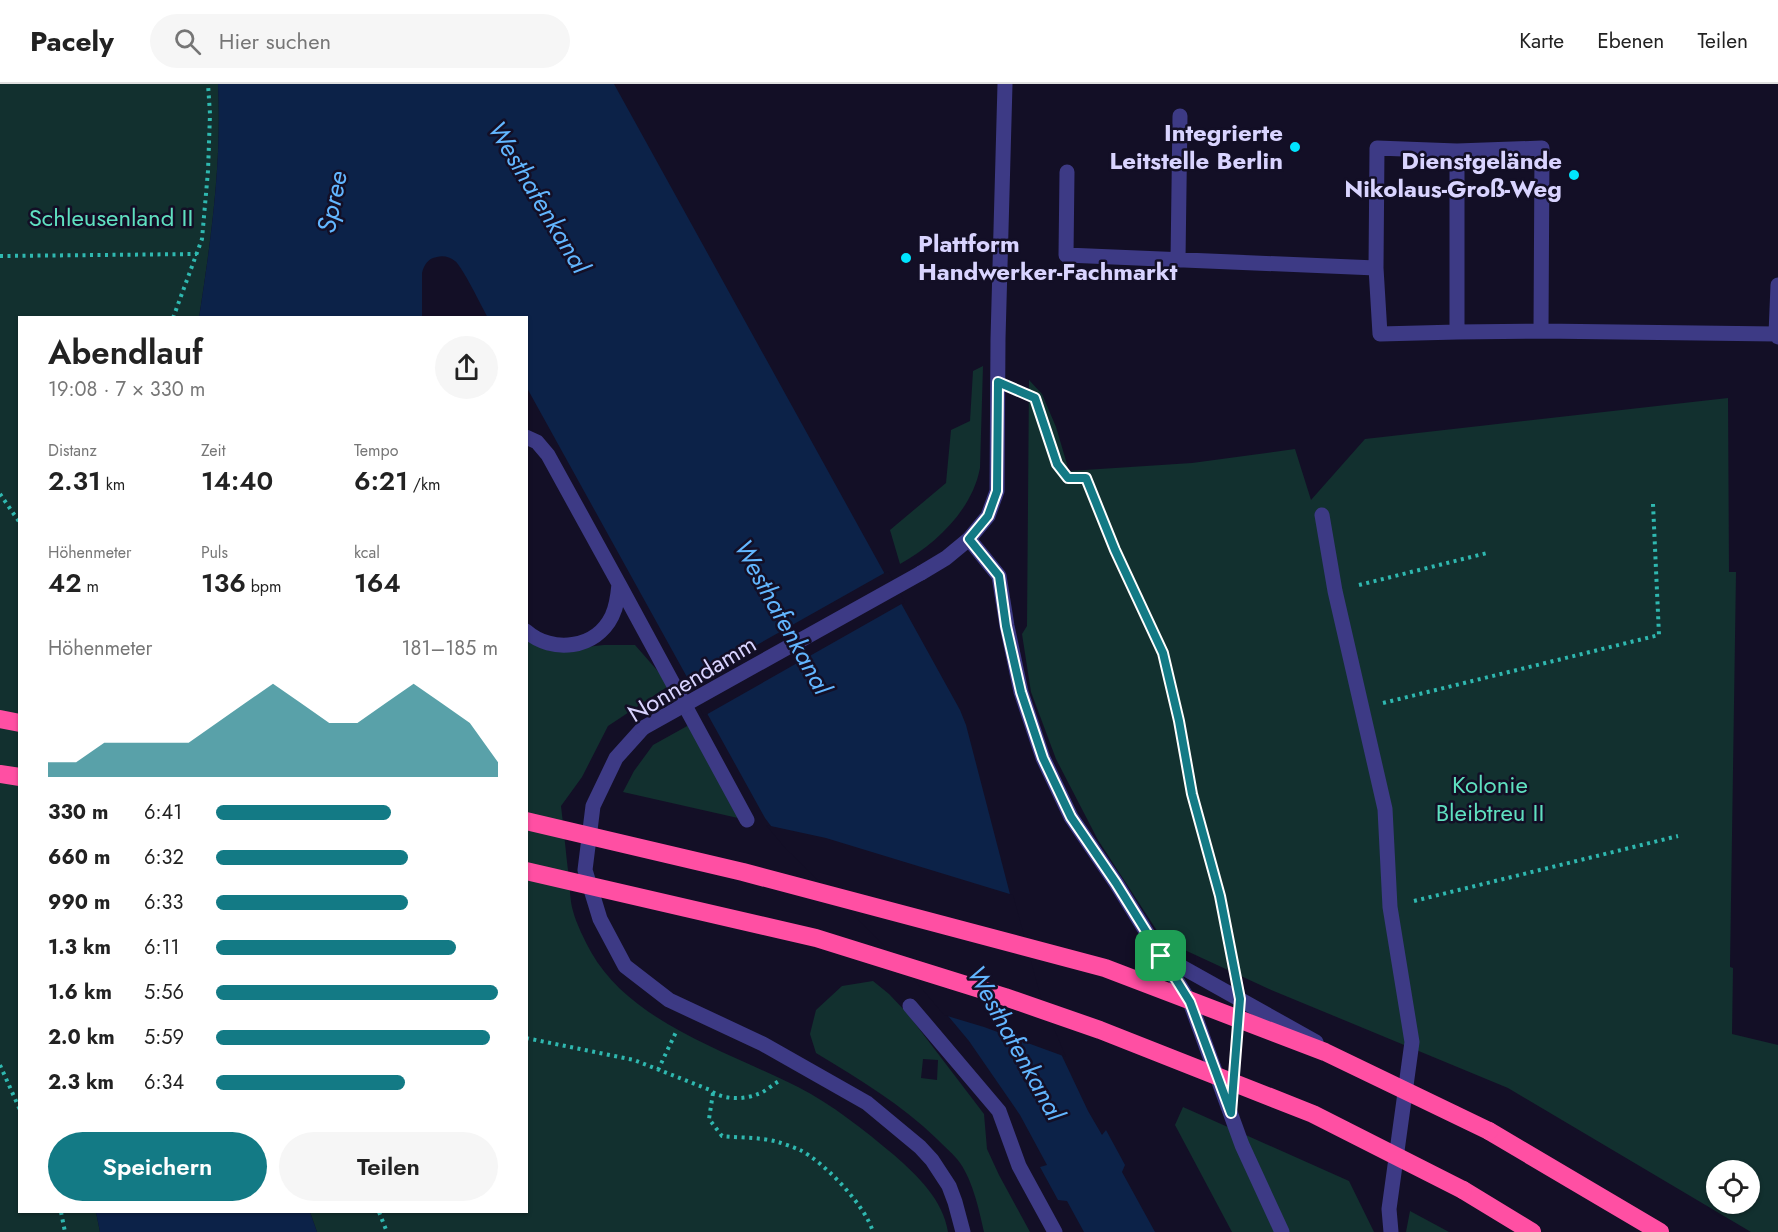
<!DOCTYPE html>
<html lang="de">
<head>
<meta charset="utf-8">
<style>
  :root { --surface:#fff; --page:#f6f6f6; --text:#222; --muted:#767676; --line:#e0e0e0; --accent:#137a85 }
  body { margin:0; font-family:Jost,sans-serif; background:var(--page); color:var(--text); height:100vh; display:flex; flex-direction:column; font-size:22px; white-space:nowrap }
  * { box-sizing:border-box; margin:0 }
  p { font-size:20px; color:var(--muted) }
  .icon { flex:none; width:33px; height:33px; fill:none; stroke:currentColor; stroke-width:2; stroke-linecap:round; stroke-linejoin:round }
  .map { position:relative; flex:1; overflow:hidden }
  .drawer { position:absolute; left:18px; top:232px; width:510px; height:897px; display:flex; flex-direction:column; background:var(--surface); border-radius:0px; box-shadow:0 2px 4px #0004 }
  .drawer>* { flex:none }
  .fabs { position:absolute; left:1706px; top:1076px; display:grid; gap:12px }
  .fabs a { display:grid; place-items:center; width:54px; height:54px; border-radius:50%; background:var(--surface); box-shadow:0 2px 4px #0004; font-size:30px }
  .pin { position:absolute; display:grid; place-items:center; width:51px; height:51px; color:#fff; margin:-26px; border-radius:12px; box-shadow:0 3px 9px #0006 }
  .round { display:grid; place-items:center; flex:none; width:63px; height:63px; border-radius:32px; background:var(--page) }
  .head { display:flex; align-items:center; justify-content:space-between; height:102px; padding:0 30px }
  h1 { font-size:33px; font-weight:600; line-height:45px }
  .figures { display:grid; grid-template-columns:repeat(3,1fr); gap:9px; height:102px; padding:6px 30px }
  .figures div { display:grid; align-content:center }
  .figures b { font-size:26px; font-weight:600 }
  .figures small { font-size:16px; font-weight:400 }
  .figures p { font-size:16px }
  .chart { height:168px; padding:12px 30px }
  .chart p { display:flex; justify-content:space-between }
  .chart svg { width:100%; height:108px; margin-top:6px; fill:var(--accent); opacity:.7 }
  .cta { display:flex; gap:12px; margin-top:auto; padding:12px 30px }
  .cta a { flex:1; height:69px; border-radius:36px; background:var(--accent); color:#fff; font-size:24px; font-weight:600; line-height:69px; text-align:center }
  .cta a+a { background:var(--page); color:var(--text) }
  ul { padding:0 30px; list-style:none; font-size:20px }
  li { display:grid; grid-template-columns:96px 72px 1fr; align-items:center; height:45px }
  li i { height:15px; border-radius:8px; background:var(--accent) }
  header { display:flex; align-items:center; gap:36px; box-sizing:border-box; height:84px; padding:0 30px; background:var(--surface); border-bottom:2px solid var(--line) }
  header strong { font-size:28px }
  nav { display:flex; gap:33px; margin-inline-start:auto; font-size:21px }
  .search { width:420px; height:54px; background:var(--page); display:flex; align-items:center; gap:15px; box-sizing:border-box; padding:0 21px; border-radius:33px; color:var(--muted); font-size:22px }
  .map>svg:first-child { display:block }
  .green { fill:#12302f; fill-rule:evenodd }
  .water { fill:#0c2248 }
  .pier { fill:#130f26 }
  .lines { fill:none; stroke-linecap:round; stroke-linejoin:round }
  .path { stroke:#2fb8b0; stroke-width:4; stroke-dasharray:3 4.5; stroke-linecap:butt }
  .lane { stroke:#3d3a85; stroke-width:15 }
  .street { stroke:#3d3a85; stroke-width:15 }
  .highway { stroke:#ff4fa3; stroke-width:18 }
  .street-bridge { stroke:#3d3a85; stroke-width:15 }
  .highway-bridge { stroke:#ff4fa3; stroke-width:18 }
  .route-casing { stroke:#fff; stroke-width:12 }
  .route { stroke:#137a85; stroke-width:8 }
  .poi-dot { fill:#00e5ff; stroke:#130f26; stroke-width:2 }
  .labels { text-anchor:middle; stroke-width:5; stroke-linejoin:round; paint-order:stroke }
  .poi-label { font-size:24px; font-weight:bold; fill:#d9d4ff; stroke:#130f26; text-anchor:end }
  .park-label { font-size:24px; fill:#5fe0c0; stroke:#130f26 }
  .street-label { font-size:24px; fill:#d9d4ff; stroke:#130f26 }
  .water-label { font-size:26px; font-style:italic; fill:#62b6ff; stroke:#130f26 }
</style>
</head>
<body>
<header>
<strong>Pacely</strong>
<div class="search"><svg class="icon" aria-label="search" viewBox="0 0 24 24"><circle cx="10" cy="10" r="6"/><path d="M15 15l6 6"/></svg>Hier suchen</div>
<nav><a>Karte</a><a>Ebenen</a><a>Teilen</a></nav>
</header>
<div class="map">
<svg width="1778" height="1148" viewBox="0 0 1778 1148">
  <rect width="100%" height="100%" fill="#130f26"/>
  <path class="green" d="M0,0H218C222,79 211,156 199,234H20V1128H96L100,1148H0Z
    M983,282L980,384C972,426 936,460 900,480L890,446L946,399L951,346L970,337L973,287Z
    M1029,296L1042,310L1056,343L1069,387L1192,379L1295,365L1311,416L1365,355L1728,314L1729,488H1736L1730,883L1733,884L1732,950L1778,961V1148H1751L1508,1004L1269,905L1163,856L1098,756L1056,675L1031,608L1022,550L1027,542ZM1716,1086H1749V1119H1716Z
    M527,556L550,567L604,561H635L670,601L608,642L582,693L561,722C564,747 566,771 569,795C570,805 570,817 573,827C576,839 585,857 591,868C631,939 729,968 798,1003C833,1021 864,1046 894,1071C918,1092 943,1116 948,1148H317L310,1128H526Z
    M689,641L738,734L623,708L634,687L653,661Z
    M873,897L889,910L907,929L984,1030L987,1065L999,1091L1030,1148H984C979,1125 972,1093 957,1075C951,1068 943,1061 937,1055C901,1020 859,995 816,969L810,950L816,926L842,902ZM923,975L938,976L937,996L921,994Z
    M1183,1023L1349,1097L1374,1148H1232L1175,1041Z
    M1410,1127L1449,1148H1406Z"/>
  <path class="water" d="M218,0H614L960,626L966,641L1031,891L1053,953L1088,1027L1102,1051L1106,1046L1125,1081L1122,1088L1155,1148H1084L1067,1117L1058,1116L1040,1083L1047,1081L1020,1031L969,957L894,867L774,746L765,734L527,304L526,234H488C482,223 462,182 455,177C450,173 443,171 437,173C428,174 424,181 422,189V234H199C211,156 222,79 218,0Z
    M96,1128H310L317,1148H100Z"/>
  <path class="pier" d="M888,487L905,518L704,632L686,601Z
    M766,741L826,754L1013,811L1041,914L1066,973L984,943L944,931L892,869L786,765Z"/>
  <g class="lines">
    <path class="path" d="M0,172L197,170
      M173,234L202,155L208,87L210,30L208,0
      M1021,308L1035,314L1048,348L1057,380L1068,394H1086L1115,466L1163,569L1179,637L1193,710L1220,811L1234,886
      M0,410L20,439
      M1359,501L1487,469
      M1383,619L1659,551L1653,420
      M1414,817L1678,752
      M526,954L634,976L710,1006C722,1016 744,1016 758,1010C765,1008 772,1001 779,997
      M0,981L20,1026
      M658,986L677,946
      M713,1009L709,1035L722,1052C740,1054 761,1053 778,1058C785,1060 793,1063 800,1066C825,1079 865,1121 873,1148
      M61,1128L65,1148
      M379,1128L387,1148"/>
    <path class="lane" d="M1067,88L1066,171L1376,184L1380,250L1457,248V67L1542,64L1541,247L1776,250
      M1178,176L1180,32
      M1376,184L1377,64L1457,67
      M1778,201L1776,250L1778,253
      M1457,248L1541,247
      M526,353L537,358L548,371L619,500C618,511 617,522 612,532C596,565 552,570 526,547
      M1322,431L1335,507L1385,725L1390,823L1412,958L1389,1125L1391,1148
      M969,455L999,492L1007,542L1021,608L1043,674L1071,733L1116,799L1190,918L1242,1061L1282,1148
      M619,500L747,736
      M1164,873L1316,958
      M910,922L999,1027L1019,1082L1055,1148"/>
    <path class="street" d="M921,489L946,474L969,455L988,432L997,407L998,255L1005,0
      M643,644L616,674L593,722L585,786L600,835L625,882L669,916L763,960L867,1019L920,1063L932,1076L949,1102L955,1118L963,1148"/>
    <path class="highway" d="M0,635L20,639
      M0,690L20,693
      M1489,1047L1660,1148
      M1463,1106L1532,1148"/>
    <path class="street-bridge" d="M643,644L921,489"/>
    <path class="highway-bridge" d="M526,737L743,788L1105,884L1325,968L1489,1047
      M526,787L816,854L1005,913L1100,946L1313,1030L1463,1106"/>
  </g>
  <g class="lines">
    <defs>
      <path id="route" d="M998,298L1035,314L1057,380L1068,394H1086L1115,466L1163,569L1179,637L1192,710L1220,812L1240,915L1231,1029L1190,918L1116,799L1071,733L1043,674L1021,608L1006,542L999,492L969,455L988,432L997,407Z"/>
    </defs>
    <use href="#route" class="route-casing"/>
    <use href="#route" class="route"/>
  </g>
  <g class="poi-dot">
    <circle cx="1295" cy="63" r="6"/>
    <circle cx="1574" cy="91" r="6"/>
    <circle cx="906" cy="174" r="6"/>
  </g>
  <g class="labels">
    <g class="poi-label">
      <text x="1283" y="57">Integrierte<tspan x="1283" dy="28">Leitstelle Berlin</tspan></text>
      <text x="1562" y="85">Dienstgelände<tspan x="1562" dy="28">Nikolaus-Groß-Weg</tspan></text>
      <text x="918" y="168" text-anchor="start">Plattform<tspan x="918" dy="28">Handwerker-Fachmarkt</tspan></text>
    </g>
    <g class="park-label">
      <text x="111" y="142">Schleusenland II</text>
      <text x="1490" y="709">Kolonie<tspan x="1490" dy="28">Bleibtreu II</tspan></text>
    </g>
    <g class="street-label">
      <text transform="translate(692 595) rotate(-31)" y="8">Nonnendamm</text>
    </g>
    <g class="water-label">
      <text transform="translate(539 113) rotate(59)" y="9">Westhafenkanal</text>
      <text transform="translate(332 118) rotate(-78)" y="9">Spree</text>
      <text transform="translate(783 533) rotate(61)" y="9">Westhafenkanal</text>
      <text transform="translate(1016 959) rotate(61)" y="9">Westhafenkanal</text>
    </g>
  </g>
</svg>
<div class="fabs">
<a><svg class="icon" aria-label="locate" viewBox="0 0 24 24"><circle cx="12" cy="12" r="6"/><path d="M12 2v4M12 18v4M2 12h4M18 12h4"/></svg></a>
</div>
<div class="pin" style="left:1161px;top:872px;background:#1e9e55"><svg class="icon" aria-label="arrive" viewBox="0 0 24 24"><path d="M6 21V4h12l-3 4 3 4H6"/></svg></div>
<section class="drawer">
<div class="head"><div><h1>Abendlauf</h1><p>19:08 · 7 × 330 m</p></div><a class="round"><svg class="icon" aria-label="share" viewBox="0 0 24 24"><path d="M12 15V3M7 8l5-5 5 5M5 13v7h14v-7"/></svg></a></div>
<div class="figures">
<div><p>Distanz</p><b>2.31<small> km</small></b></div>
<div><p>Zeit</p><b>14:40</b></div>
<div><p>Tempo</p><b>6:21<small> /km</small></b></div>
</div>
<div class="figures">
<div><p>Höhenmeter</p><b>42<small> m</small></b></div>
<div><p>Puls</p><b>136<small> bpm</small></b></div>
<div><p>kcal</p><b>164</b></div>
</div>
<div class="chart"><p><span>Höhenmeter</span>181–185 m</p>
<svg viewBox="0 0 160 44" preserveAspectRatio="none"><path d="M0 44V38L10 38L20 30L30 30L40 30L50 30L60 22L70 14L80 6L90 14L100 22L110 22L120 14L130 6L140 14L150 22L160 38V44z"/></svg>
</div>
<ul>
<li><b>330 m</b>6:41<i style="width:62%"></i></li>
<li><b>660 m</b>6:32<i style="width:68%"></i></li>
<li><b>990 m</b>6:33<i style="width:68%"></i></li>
<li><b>1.3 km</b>6:11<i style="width:85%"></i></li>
<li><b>1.6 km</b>5:56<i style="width:100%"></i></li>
<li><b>2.0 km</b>5:59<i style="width:97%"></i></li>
<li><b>2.3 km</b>6:34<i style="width:67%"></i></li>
</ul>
<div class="cta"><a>Speichern</a><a>Teilen</a></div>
</section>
</div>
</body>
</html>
